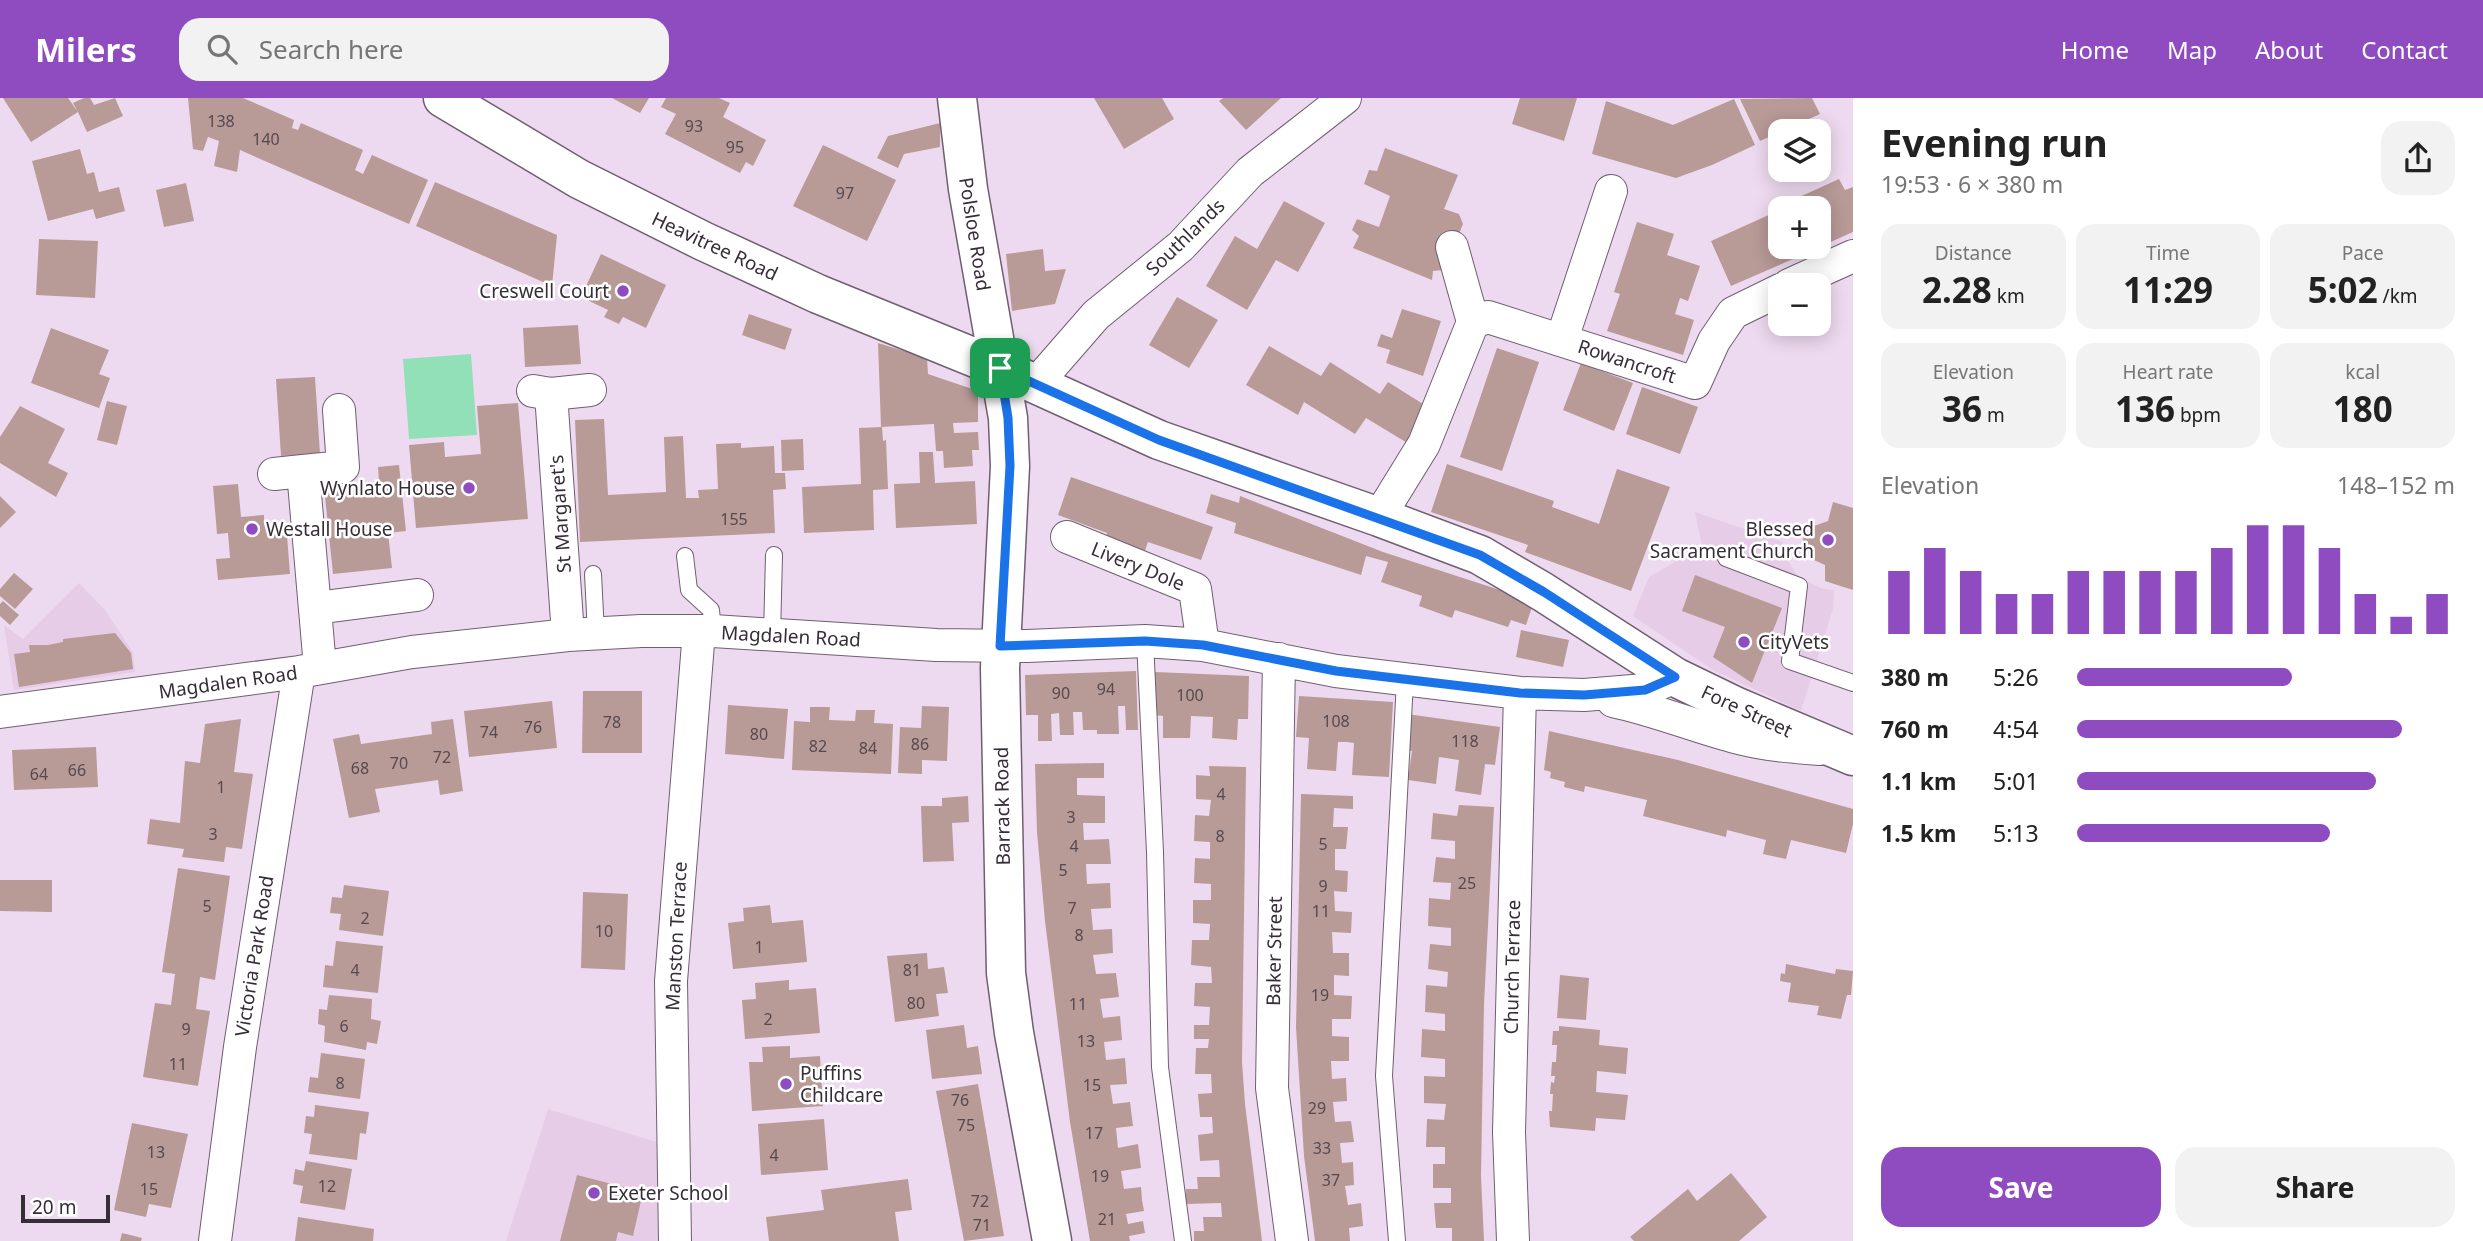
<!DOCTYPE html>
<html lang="en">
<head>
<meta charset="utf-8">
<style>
  :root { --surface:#fff; --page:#f2f2f2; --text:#222; --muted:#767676; --accent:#8f4cc1 }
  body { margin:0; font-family:"Noto Sans",sans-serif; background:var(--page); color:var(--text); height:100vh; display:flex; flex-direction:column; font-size:26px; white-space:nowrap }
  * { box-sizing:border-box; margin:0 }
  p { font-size:23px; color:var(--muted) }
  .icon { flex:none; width:38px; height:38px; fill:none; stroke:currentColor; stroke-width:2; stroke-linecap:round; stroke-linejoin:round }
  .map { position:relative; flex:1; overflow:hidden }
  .details { display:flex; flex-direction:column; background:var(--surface); width:630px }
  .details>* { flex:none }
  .fabs { position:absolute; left:1768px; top:21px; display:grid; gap:14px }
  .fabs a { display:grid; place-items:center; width:63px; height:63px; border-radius:14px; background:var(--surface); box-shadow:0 4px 18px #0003; font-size:35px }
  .scale { position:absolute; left:21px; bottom:18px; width:89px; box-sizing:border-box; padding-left:7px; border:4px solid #362e37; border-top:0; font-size:19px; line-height:24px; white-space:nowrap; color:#362e37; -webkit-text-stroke:5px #fff; paint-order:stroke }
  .pin { position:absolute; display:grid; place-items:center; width:60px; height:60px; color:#fff; margin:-30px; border-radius:14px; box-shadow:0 4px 10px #0006 }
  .round { display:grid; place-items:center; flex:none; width:74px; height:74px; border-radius:21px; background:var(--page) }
  .headline { display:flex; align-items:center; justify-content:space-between; height:119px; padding:0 28px }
  h1 { font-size:38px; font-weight:700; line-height:52px }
  .stats { display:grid; grid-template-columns:repeat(3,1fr); gap:10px; height:119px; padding:7px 28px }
  .stats div { display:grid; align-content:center; border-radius:18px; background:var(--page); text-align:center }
  .stats b { font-size:35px; font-weight:700 }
  .stats small { font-size:19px; font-weight:400 }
  .stats p { font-size:19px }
  .chart { height:196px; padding:14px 28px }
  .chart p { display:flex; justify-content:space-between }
  .chart svg { width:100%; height:126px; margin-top:7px; stroke:var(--accent); stroke-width:6 }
  .primary-button { display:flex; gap:14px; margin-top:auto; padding:14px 28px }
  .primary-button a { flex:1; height:80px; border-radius:21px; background:var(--accent); color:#fff; font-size:28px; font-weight:700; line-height:80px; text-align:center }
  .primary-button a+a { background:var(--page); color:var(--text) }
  ul { padding:0 28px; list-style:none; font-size:23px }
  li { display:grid; grid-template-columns:112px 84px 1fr; align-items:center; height:52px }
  li i { height:18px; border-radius:9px; background:var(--accent) }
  header { display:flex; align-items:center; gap:42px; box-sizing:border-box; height:98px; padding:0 35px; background:var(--accent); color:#fff }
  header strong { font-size:33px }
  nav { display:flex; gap:38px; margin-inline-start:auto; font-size:24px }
  .search { width:490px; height:63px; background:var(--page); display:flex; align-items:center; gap:18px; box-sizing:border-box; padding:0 24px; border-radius:21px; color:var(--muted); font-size:26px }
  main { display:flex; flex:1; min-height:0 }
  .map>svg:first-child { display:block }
  .built { fill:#e6cce7 }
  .green { fill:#91e0b7 }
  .building { fill:#b89a97 }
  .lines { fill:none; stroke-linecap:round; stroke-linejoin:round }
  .lane-casing { stroke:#705e71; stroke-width:18 }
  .street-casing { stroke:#705e71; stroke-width:34 }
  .secondary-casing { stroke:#705e71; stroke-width:41 }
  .lane { stroke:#fff; stroke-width:16 }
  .street { stroke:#fff; stroke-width:32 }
  .secondary { stroke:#fff; stroke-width:38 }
  .route-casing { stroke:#fff; stroke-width:14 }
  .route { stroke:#1a73e8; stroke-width:9 }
  .poi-dot { fill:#8f4cc1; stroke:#fff; stroke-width:2.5 }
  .labels { text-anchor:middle; stroke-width:5; stroke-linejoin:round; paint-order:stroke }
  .number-label { font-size:16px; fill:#56494f }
  .street-label { font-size:19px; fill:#362e37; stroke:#fff }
  .poi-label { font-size:19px; fill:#362e37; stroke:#fff; text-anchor:start }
</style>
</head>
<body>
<header>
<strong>Milers</strong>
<div class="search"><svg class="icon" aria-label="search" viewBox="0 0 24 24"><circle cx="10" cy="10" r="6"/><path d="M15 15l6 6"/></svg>Search here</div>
<nav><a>Home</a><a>Map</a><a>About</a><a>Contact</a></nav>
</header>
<main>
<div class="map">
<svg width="1853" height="1143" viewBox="0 0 1853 1143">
  <rect width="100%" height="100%" fill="#eedaf0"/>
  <path class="built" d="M1695,414L1783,444V456L1799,479L1823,491L1834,492L1833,511L1801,613L1713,572L1633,518L1649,479L1702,448Z
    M79,485L105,512L133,554L135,574L14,592L4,527L23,541Z
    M548,1011L670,1048L665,1143H506Z"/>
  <path class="green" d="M471,256L477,337L409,341L403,261Z"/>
  <path class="building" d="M3,0H68L78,14L73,5L84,0H90L94,7L115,0L123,18L87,34L78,14L31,44Z
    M188,0H243L294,22L292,30L298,32L301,25L363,52L355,72L363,76L372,57L428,82L409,126L240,52L237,74L214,68L219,43L208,39L203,53L193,51Z
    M612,0H649L640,15Z
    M666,0H719L730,5L723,19L766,42L753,68L746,64L740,75L665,36L676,16L661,9Z
    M1094,0H1162L1174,21L1124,51Z
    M1223,0H1281L1246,32L1219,3Z
    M1520,0H1577L1564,43L1512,26Z
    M1812,0L1820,16L1760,43L1740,1Z
    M1734,1L1755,47L1712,67L1676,80L1592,56L1606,3L1673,27Z
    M940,25V49L904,56L898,70L877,60L888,38Z
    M823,47L896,82L867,143L793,108Z
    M1385,50L1458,77L1444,111L1459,116L1463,126L1444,172L1433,173L1432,182L1353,150L1359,138L1352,132L1357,121L1379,129L1390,98L1364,86L1369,72L1377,73Z
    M80,51L87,76L94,74L99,94L119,89L125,113L96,121L93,111L48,123L32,63Z
    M1839,81L1845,92L1853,89V134L1799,158L1795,149H1818V110H1784L1782,107Z
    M435,84L557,137L552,188L416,128Z
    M186,85L194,123L164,129L156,92Z
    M1284,103L1325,125L1298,174L1276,162L1247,212L1206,188L1235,138L1257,151Z
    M1771,116L1780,133V149H1787L1793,161L1731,188L1711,143Z
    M1637,124L1674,136L1667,157L1700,168L1688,203L1680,200L1675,216L1694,222L1683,257L1607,233L1620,196L1614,194Z
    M39,141L98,143L95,200L36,197Z
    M1043,151L1045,173L1066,171L1055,206L1012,213L1006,156Z
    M601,156L666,187L646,230L623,219L619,226L604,219L608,212L581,199Z
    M1177,199L1218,222L1189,270L1149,247Z
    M1402,211L1441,223L1423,278L1386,265L1390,252L1377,248L1381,236L1392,240Z
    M749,216L792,231L785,252L742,237Z
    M578,227L581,266L525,269L523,230Z
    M51,230L109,252L99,276L110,280L99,310L31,285Z
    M878,245L927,260L928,276L978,293V324L953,325L954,335L978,334L979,352H972L973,368L944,370L943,353H936L934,326L881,329Z
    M1269,248L1321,278L1330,264L1380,296L1388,284L1431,311L1409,346L1366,320L1355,336L1304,304L1298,317L1246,287Z
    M1497,250L1539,264L1502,373L1460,359Z
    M1581,265L1633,285L1614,333L1563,312Z
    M315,279L320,356L281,358L276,281Z
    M1642,289L1698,309L1680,356L1626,336Z
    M107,303L127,308L117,347L97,342Z
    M518,305L528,421L416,430L409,347L444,344L445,359L481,356L477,308Z
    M20,308L65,331L48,365L68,375L56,399L0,365V339Z
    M604,321L608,397L666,394L664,339L683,338L686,400H699L698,392L718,391L716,346L741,345V350L774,348L775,375H785L786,391L773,392L775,435L580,444L575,322Z
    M882,329L883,343L886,342L888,391L873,392L874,432L804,435L802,389L861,386L859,330Z
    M803,341L804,372L782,373L781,342Z
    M919,354H933L935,385L975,383L977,426L896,430L894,386L920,385Z
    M1447,366L1554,403L1552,409L1599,426L1617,371L1670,389L1631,493L1525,454L1528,447L1431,414Z
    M399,367L406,433L388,435L392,470L333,476L324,389L379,384L378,369Z
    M1071,379L1213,429L1201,462L1148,444L1143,458L1104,444L1107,435L1058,417Z
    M238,386L241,419L264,417V427L286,425L290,476L218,482L216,461L230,460L228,435L217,436L213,388Z
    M1211,396L1239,405L1240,398L1383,454L1534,503L1526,527L1511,522L1508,529L1455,512L1452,520L1419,508L1422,498L1381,484L1388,464L1366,458L1361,477L1234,435L1236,425L1206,415Z
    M0,398L16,414L0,430Z
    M1833,404L1853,410V492L1825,483V467L1814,462L1802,448L1804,436L1814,428L1828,423Z
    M14,475L33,491L15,511L0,498V491Z
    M1695,477L1782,510L1752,585L1713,559L1725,529L1682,513Z
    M3,503L19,517L10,527L0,518V506Z
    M1521,532L1569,542L1563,569L1516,559Z
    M115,535L131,555L133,571L19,589L14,556L30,554L29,547H48L63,544V541Z
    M1136,573L1138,632H1126L1125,608H1118L1119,636H1097V632H1083L1082,614H1073L1074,637H1060L1059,615L1051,616L1052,643H1038V617H1026L1025,577Z
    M1155,574L1249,578L1248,621H1238L1237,642L1212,640L1213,619L1191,618L1190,640H1163V618L1154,617Z
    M583,593H642V655H582Z
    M1299,598L1393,604L1389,679L1352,677L1354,645L1347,644H1338L1336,673L1307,671L1309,640L1296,639Z
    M552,603L557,650L469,659L464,613Z
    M728,607L788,611L784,661L725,656Z
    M922,608L949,609L947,663L922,662V676L898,675L900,629L921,630Z
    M810,609H830L829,622L855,623L856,612H875L874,625L893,626L891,676L792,672L794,623L810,624Z
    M1407,616L1500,629L1495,667L1485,666L1481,697L1455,693L1459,662L1439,659L1436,686L1408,682L1412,653L1402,652Z
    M241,621L234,674L253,676L242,751L226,749L224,764L182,759L184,751L147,746L150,721L180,725L185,663L200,665L205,626Z
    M453,621L463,693L440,697L438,682L375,691L380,714L349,720L333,641L359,636L361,646L432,636L431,624Z
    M1549,633L1678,662L1853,711V726L1846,755L1791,742L1786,761L1763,756L1766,742L1727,732L1726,739L1643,718L1647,702L1585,688L1584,694L1564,689L1565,684L1550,680L1551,674L1544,672Z
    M96,649L98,689L14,692L12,652Z
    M1104,665V680H1077V697L1105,698V725H1083L1084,742L1109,741L1111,766H1086L1087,786L1110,785L1111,810L1091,811L1093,832L1112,831L1113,855L1093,857L1096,876L1116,875L1119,899L1100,901L1103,920L1120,918L1122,942L1104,944L1106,962L1125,960L1127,986L1110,987L1113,1006L1130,1004L1133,1028L1116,1030L1118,1050L1138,1046L1141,1070L1121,1073L1124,1091L1141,1089L1142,1102L1144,1113L1126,1116L1128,1126L1143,1123L1145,1135L1129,1138L1130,1143H1090L1070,1024L1045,823L1037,734L1035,666Z
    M1209,668L1246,669L1242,964L1245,1006L1262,1143H1194V1133H1204L1203,1119H1222L1221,1105L1186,1106V1091H1198L1197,1079H1220L1219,1062L1200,1063L1198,1037L1213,1035L1212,1019H1200L1198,996L1212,995L1211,976H1195L1196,950H1208L1209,941H1194V927H1209L1210,909L1194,908L1195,885H1212L1211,869L1191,867L1192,842H1209L1210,826L1193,825V802H1211V786L1194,785L1195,760L1210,761V744L1194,743L1195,717L1209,718L1211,702L1196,701V677L1210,678Z
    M1301,696L1353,698V711L1334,710L1333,729H1348L1346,751H1335V772L1348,773L1347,794L1334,793L1335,813L1352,814L1351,835L1332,834L1333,855H1349V878L1334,877V897L1352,898L1351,921H1332V938L1349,939V963H1331L1332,981L1346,980L1347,1003L1333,1004L1335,1024L1351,1023L1354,1044L1340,1045L1342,1065L1353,1064L1354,1087L1345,1088L1348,1107L1361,1105L1363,1128L1349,1130L1350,1143H1315L1304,1058L1296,929Z
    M968,698L969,724L952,725L954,763L923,764L921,708H942V700Z
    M1459,707L1494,709L1484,906L1481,1078L1484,1143H1452V1130H1436L1434,1105H1451V1090H1433V1066H1445V1049H1426L1427,1021L1444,1022L1446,1006L1424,1005V978L1445,979V961L1421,959L1422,931L1445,933V916L1425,914L1426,887L1447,889L1448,874L1428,871L1430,846L1451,848V830L1428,828L1429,800L1450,802L1451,785L1433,784L1436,759L1455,761V743L1431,741L1433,715L1457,718Z
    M178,770L230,778L215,882L200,879L196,911L210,913L198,988L143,979L155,905L171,907L175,876L162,874Z
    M0,782H52V814L0,813Z
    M344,787L389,793L383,838L339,832L341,816L330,815L332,799L342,800Z
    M583,794L628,796L625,872L581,870Z
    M770,807L772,825L803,822L807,864L733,871L728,825L744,823L743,810Z
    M336,843L383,848L378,895L323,889L325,867L333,868Z
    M927,855L928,871L944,869L948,895L936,896L939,918L895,924L887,858Z
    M1786,866L1835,876L1836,871L1853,873L1851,897H1847L1841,921L1817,917L1819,908L1788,904L1791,885L1780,883L1781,875L1785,876Z
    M1560,877L1589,880L1586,922L1557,920Z
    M789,882V892L816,890L820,935L745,941L742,902L756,901L755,885Z
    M329,897L372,901L371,921L381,923L377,946L367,944L366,952L324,944L325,928L318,926L319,911L327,912Z
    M964,927L967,950L978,948L982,976L932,981L926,932Z
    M1559,928L1600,932L1599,947L1628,950L1626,976L1597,973L1596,994L1628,997L1625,1022L1596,1020L1595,1033L1550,1029L1549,1013H1552L1553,996H1550L1551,984L1554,985L1555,978H1551L1552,964H1556L1557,947H1552L1553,933H1559Z
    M790,948V960L820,958L823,1008L752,1013L749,964H763L762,949Z
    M321,955L365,961L360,1001L308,994L310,979L318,980Z
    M978,986L1004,1138L964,1143L936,993Z
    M315,1007L369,1014L366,1036L360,1035L357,1062L309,1056L312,1036L304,1035L306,1018L314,1019Z
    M824,1021L828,1072L761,1077L758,1026Z
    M132,1025L188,1036L171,1110L149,1106L146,1119L114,1112Z
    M306,1063L352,1071L345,1112L300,1105L303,1088L293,1086L295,1071L304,1073Z
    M1731,1075L1767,1119L1739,1143H1634L1630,1139L1688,1091L1697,1103Z
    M577,1077L643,1094L633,1138L618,1134L616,1143H560Z
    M908,1081L912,1112L895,1114L899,1143H769L766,1119L824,1112L821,1092Z
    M298,1119L374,1131L373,1143H295Z
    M122,1135L142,1140L141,1143H120Z"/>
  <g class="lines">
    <defs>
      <path id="lane" d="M685,458L689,492L711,512L713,533
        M1726,460L1799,488L1790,563L1853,585
        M593,476L596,535
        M772,537L774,457
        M1145,543L1155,754L1160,969L1183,1143
        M1397,1143L1384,978L1405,583"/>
      <path id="street" d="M1789,187L1853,158
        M1473,224L1488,219L1695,285L1714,243L1733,215L1780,192
        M1562,241L1611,93
        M1035,287L1096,217L1181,148L1250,74L1345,0
        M533,293L551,296L590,292
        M551,296L568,537
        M274,376L303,373
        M1379,419L1424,346L1473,224L1452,149
        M1067,439L1195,491L1203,547
        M316,510L417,497
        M1279,561L1272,990L1292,1143
        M320,569L303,373L343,369L339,312
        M1613,603C1656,612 1696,629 1739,640C1766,647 1793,649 1820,651
        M0,614L299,574L412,554L568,537L641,533H713L936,547L1027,548L1145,543L1203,547L1336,573L1520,595L1584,597L1645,592L1675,579
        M215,1143L240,949L299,574
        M675,1143L671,883L699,533
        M1513,1143L1509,1034L1520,595"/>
      <path id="secondary" d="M443,0L579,81L703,143L818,196L1000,270L1159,342L1379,419L1480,457L1543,494L1675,579L1737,609L1853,658
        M957,0L968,91L1008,320L1010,368L1000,570L1006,875L1014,935L1052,1143"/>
    </defs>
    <use href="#lane" class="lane-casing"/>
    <use href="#street" class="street-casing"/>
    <use href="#secondary" class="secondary-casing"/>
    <use href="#lane" class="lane"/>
    <use href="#street" class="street"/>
    <use href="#secondary" class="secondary"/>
  </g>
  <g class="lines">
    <defs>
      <path id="route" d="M1000,270L1159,342L1480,457L1544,494L1675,579L1645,592L1584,597L1520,595L1336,573L1203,547L1145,543L1000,548L1010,368L1008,320Z"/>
    </defs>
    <use href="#route" class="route-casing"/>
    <use href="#route" class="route"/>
  </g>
  <g class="poi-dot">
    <circle cx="623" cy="193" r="7"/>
    <circle cx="469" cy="390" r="7"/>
    <circle cx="252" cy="431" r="7"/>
    <circle cx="1828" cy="442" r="7"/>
    <circle cx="1744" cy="544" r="7"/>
    <circle cx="786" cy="986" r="7"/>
    <circle cx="594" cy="1095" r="7"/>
  </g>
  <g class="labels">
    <g class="number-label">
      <text x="221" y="29">138</text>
      <text x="694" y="34">93</text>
      <text x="266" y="47">140</text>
      <text x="735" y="55">95</text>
      <text x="845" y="101">97</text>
      <text x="734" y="427">155</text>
      <text x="1106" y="597">94</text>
      <text x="1061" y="601">90</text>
      <text x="1190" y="603">100</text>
      <text x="1336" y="629">108</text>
      <text x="612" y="630">78</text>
      <text x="533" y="635">76</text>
      <text x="489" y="640">74</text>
      <text x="759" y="642">80</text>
      <text x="1465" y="649">118</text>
      <text x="920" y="652">86</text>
      <text x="818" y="654">82</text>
      <text x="868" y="656">84</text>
      <text x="442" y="665">72</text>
      <text x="399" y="671">70</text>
      <text x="360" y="676">68</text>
      <text x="77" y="678">66</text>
      <text x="39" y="682">64</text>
      <text x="221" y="695">1</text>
      <text x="1221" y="702">4</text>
      <text x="1071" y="725">3</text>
      <text x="213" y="742">3</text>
      <text x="1220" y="744">8</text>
      <text x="1323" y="752">5</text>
      <text x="1074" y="754">4</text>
      <text x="1063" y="778">5</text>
      <text x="1467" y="791">25</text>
      <text x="1323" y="794">9</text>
      <text x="207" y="814">5</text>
      <text x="1072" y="816">7</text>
      <text x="1321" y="819">11</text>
      <text x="365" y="826">2</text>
      <text x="604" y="839">10</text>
      <text x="1079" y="843">8</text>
      <text x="759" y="855">1</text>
      <text x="355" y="878">4</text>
      <text x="912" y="878">81</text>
      <text x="1320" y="903">19</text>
      <text x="916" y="911">80</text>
      <text x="1078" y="912">11</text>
      <text x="768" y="927">2</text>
      <text x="344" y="934">6</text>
      <text x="186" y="937">9</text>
      <text x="1086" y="949">13</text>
      <text x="178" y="972">11</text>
      <text x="340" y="991">8</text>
      <text x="1092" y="993">15</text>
      <text x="960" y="1008">76</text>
      <text x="1317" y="1016">29</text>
      <text x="966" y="1033">75</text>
      <text x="1094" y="1041">17</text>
      <text x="1322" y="1056">33</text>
      <text x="156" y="1060">13</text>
      <text x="774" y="1063">4</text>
      <text x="1100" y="1084">19</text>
      <text x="1331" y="1088">37</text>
      <text x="327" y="1094">12</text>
      <text x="149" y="1097">15</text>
      <text x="980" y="1109">72</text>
      <text x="1107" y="1127">21</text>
      <text x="982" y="1133">71</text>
    </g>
    <g class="street-label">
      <text transform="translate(975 136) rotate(81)" y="7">Polsloe Road</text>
      <text transform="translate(1185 139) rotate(-44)" y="7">Southlands</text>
      <text transform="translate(715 148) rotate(25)" y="7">Heavitree Road</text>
      <text transform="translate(1627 263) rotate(18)" y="7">Rowancroft</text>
      <text transform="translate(560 416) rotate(-94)" y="7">St Margaret's</text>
      <text transform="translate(1138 468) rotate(22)" y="7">Livery Dole</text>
      <text transform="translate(791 538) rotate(3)" y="7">Magdalen Road</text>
      <text transform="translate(228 584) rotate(-8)" y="7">Magdalen Road</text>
      <text transform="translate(1747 613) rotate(25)" y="7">Fore Street</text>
      <text transform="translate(1002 708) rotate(-91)" y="7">Barrack Road</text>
      <text transform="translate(676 838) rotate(-87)" y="7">Manston Terrace</text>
      <text transform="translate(1274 853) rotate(-89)" y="7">Baker Street</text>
      <text transform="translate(254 858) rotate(-81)" y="7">Victoria Park Road</text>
      <text transform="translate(1512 869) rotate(-89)" y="7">Church Terrace</text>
    </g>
    <g class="poi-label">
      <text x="609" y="200" text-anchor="end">Creswell Court</text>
      <text x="455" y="397" text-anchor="end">Wynlato House</text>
      <text x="266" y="438">Westall House</text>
      <text x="1814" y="438" text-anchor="end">Blessed<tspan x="1814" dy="22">Sacrament Church</tspan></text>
      <text x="1758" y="551">CityVets</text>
      <text x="800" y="982">Puffins<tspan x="800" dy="22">Childcare</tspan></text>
      <text x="608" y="1102">Exeter School</text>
    </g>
  </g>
</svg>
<div class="fabs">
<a><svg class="icon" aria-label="layers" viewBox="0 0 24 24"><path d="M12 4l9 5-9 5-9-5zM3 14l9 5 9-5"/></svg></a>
<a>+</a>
<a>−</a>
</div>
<div class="scale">20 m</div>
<div class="pin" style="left:1000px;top:270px;background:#1e9e55"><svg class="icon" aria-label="arrive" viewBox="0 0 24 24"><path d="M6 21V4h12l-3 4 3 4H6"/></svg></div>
</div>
<section class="details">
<div class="headline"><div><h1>Evening run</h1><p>19:53 · 6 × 380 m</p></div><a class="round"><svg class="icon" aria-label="share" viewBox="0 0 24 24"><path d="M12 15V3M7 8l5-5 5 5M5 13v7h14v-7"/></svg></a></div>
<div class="stats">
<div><p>Distance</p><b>2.28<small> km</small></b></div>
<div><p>Time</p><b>11:29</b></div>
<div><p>Pace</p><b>5:02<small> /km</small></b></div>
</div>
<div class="stats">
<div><p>Elevation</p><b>36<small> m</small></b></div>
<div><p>Heart rate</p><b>136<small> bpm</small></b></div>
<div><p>kcal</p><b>180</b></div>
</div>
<div class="chart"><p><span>Elevation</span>148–152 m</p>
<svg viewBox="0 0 160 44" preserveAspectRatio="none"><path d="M5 44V22M15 44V14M25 44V22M35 44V30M45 44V30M55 44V22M65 44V22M75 44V22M85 44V22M95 44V14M105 44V6M115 44V6M125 44V14M135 44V30M145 44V38M155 44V30"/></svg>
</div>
<ul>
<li><b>380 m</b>5:26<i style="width:57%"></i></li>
<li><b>760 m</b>4:54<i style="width:86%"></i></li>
<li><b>1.1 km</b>5:01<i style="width:79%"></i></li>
<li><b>1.5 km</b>5:13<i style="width:67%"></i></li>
</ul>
<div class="primary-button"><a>Save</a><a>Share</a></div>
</section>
</main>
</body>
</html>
